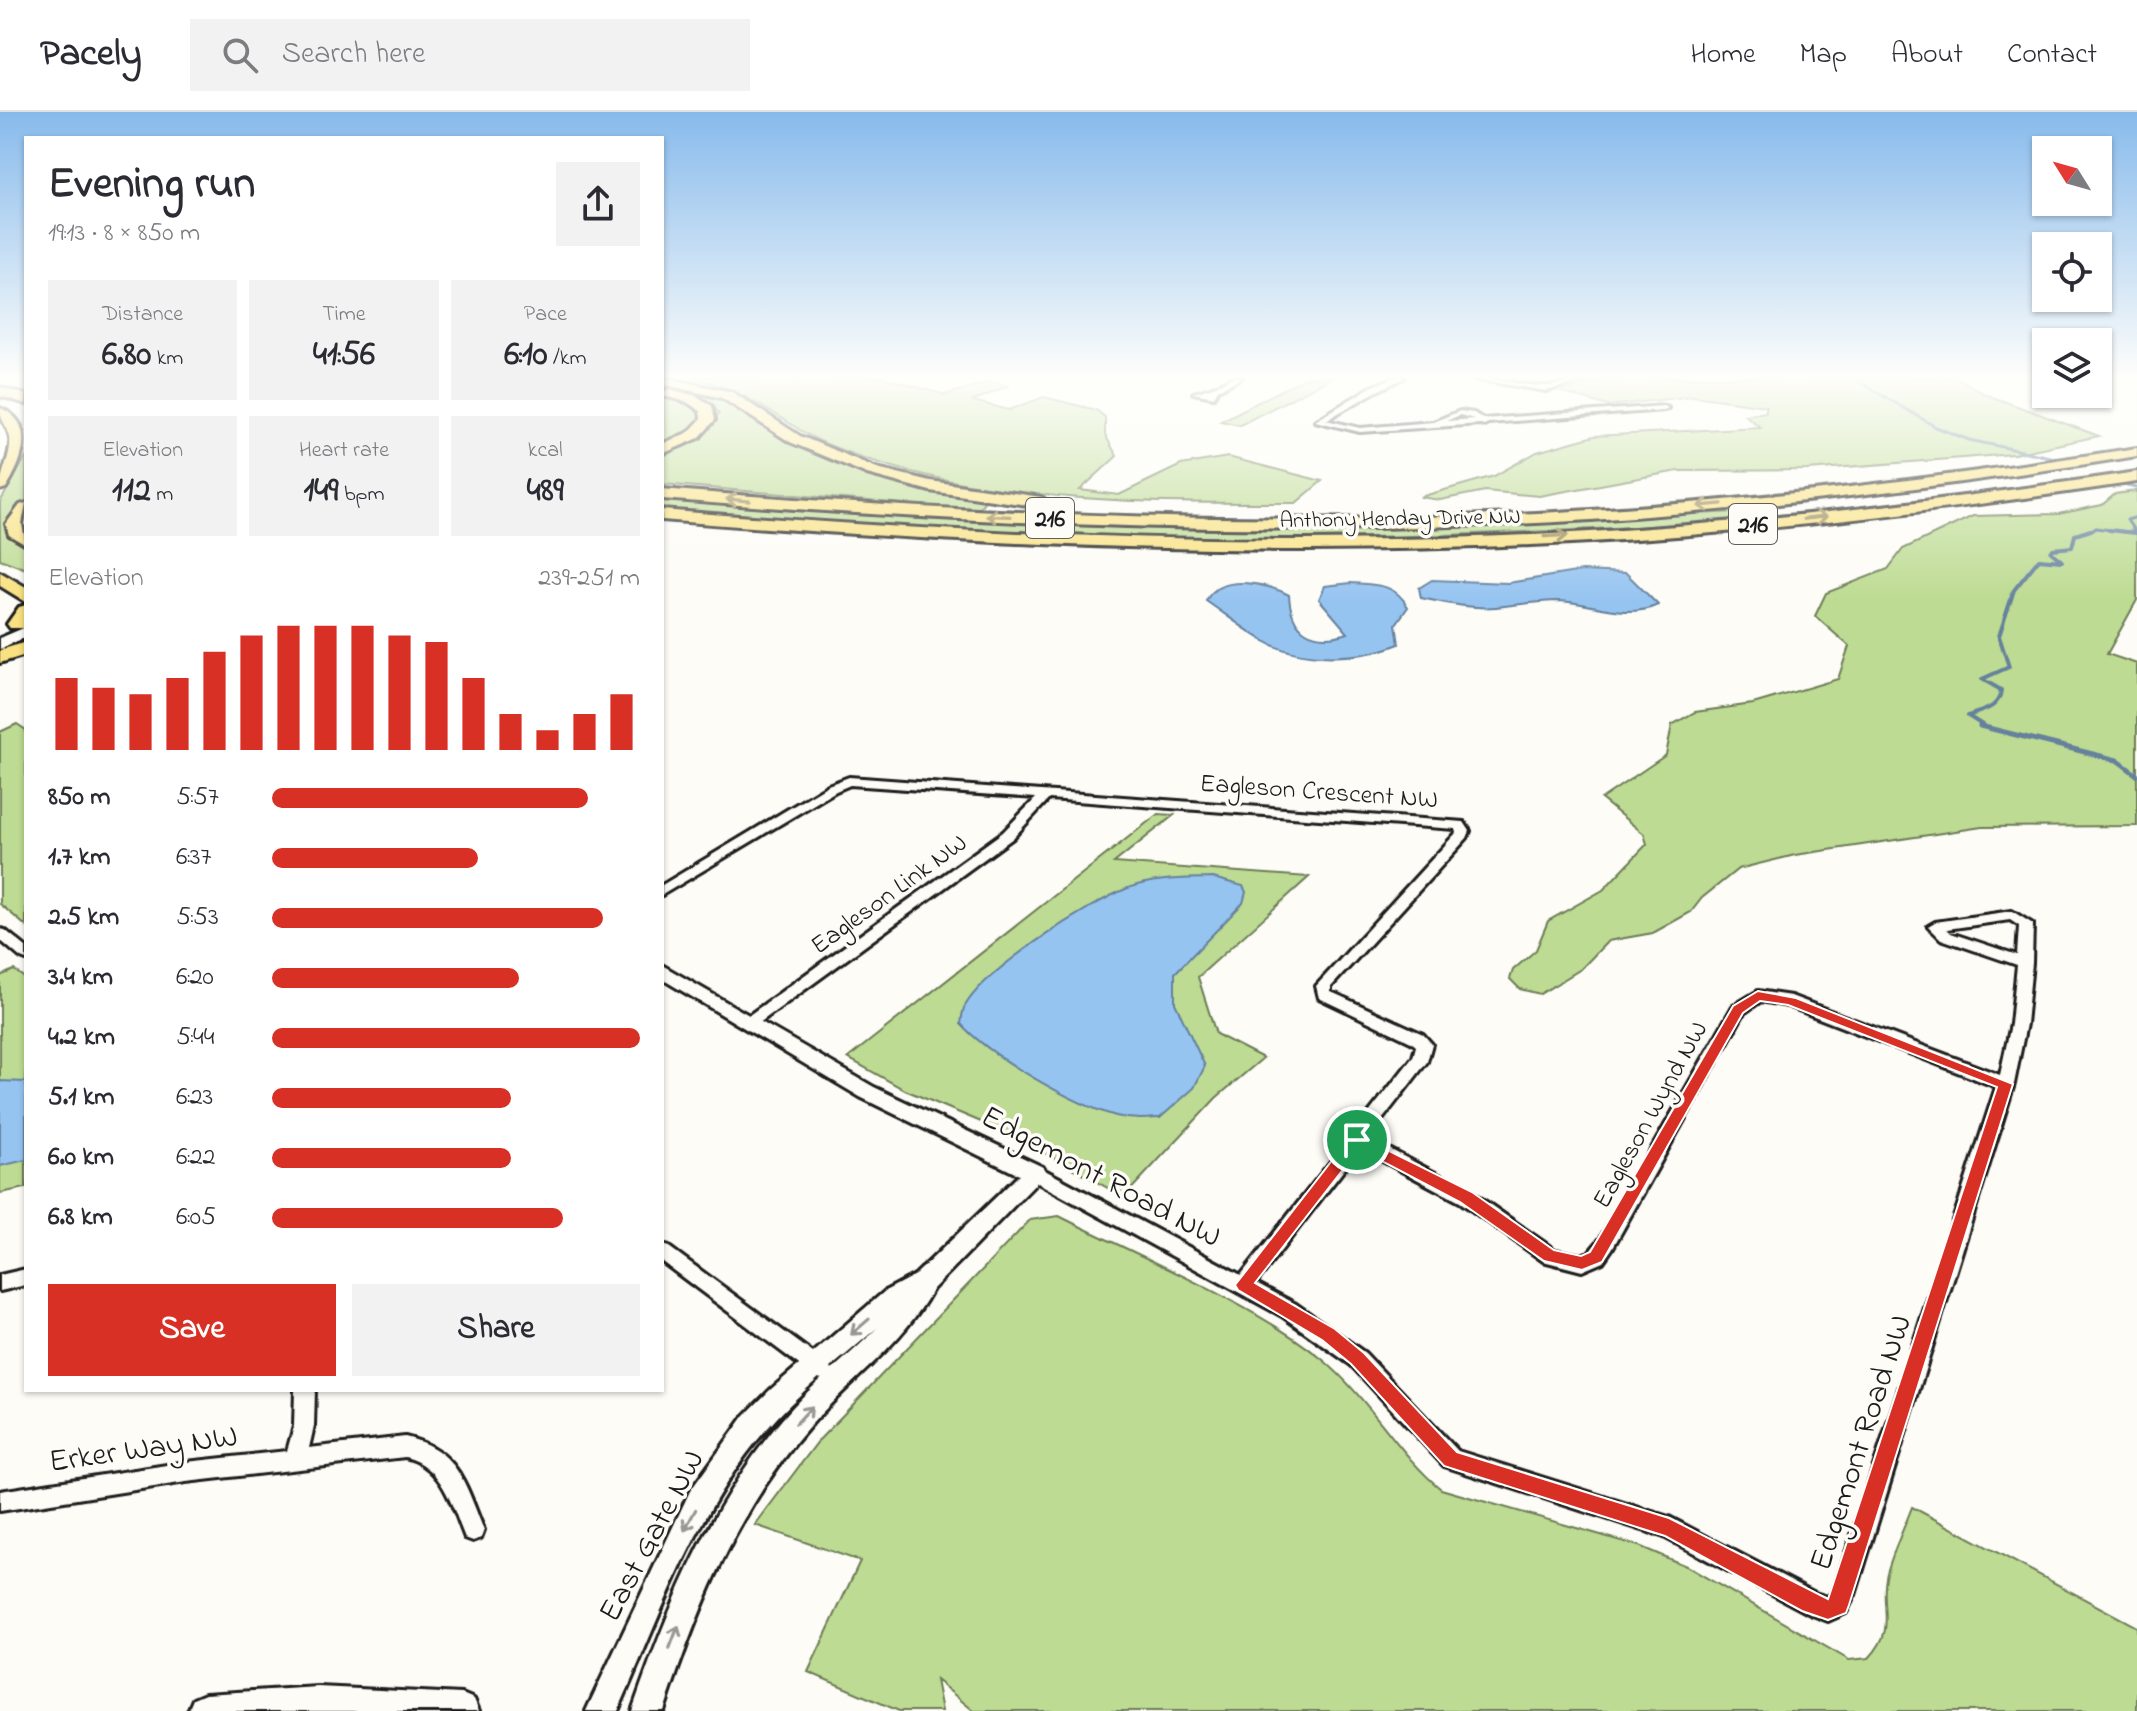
<!DOCTYPE html>
<html lang="en">
<head>
<meta charset="utf-8">
<style>
  :root { --surface:#fff; --page:#f2f2f3; --text:#2b2b33; --muted:#7c7c81; --line:#e1e1e2; --accent:#d93025 }
  body { margin:0; font-family:"Indie Flower",sans-serif; background:var(--page); color:var(--text); height:100vh; display:flex; flex-direction:column; font-size:30px; white-space:nowrap }
  * { box-sizing:border-box; margin:0 }
  p { font-size:26px; color:var(--muted) }
  .icon { flex:none; width:44px; height:44px; fill:none; stroke:currentColor; stroke-width:2; stroke-linecap:round; stroke-linejoin:round }
  .map { position:relative; flex:1; overflow:hidden }
  .side { position:absolute; left:24px; top:24px; width:640px; height:1256px; display:flex; flex-direction:column; background:var(--surface); border-radius:0px; box-shadow:0 2px 6px #0004 }
  .side>* { flex:none }
  .needle { width:52px; rotate:307deg }
  .buttons { position:absolute; left:2032px; top:24px; display:grid; gap:16px }
  .buttons a { display:grid; place-items:center; width:80px; height:80px; border-radius:0px; background:var(--surface); box-shadow:0 2px 6px #0004; font-size:40px }
  .pin { position:absolute; display:grid; place-items:center; width:68px; height:68px; color:#fff; margin:-34px; border:4px solid #fff; border-radius:50%; box-shadow:0 2px 8px #0007 }
  .round { display:grid; place-items:center; flex:none; width:84px; height:84px; border-radius:0px; background:var(--page) }
  .summary { display:flex; align-items:center; justify-content:space-between; height:136px; padding:0 24px }
  h1 { font-size:44px; font-weight:700; line-height:60px }
  .stats { display:grid; grid-template-columns:repeat(3,1fr); gap:12px; height:136px; padding:8px 24px }
  .stats div { display:grid; align-content:center; border-radius:0px; background:var(--page); text-align:center }
  .stats b { font-size:34px; font-weight:700 }
  .stats small { font-size:22px; font-weight:400 }
  .stats p { font-size:22px }
  .chart { height:224px; padding:16px 24px }
  .chart p { display:flex; justify-content:space-between }
  .chart svg { width:100%; height:144px; margin-top:8px; stroke:var(--accent); stroke-width:6 }
  .button { display:flex; gap:16px; margin-top:auto; padding:16px 24px }
  .button a { flex:1; height:92px; border-radius:0px; background:var(--accent); color:#fff; font-size:32px; font-weight:700; line-height:92px; text-align:center }
  .button a+a { background:var(--page); color:var(--text) }
  ul { padding:0 24px; list-style:none; font-size:26px }
  li { display:grid; grid-template-columns:128px 96px 1fr; align-items:center; height:60px }
  li i { height:20px; border-radius:10px; background:var(--accent) }
  header { display:flex; align-items:center; gap:48px; box-sizing:border-box; height:112px; padding:0 40px; background:var(--surface); border-bottom:2px solid var(--line) }
  header strong { font-size:38px }
  nav { display:flex; gap:44px; margin-inline-start:auto; font-size:28px }
  .search { width:560px; height:72px; background:var(--page); display:flex; align-items:center; gap:20px; box-sizing:border-box; padding:0 28px; border-radius:0px; color:var(--muted); font-size:30px }
  .map>svg:first-child { display:block }
  .green { fill:#bddb92; stroke:#6c7c57; stroke-width:2 }
  .water { fill:#96c4f1; stroke:#65819c; stroke-width:2 }
  .lines { fill:none; stroke-linecap:round; stroke-linejoin:round }
  .stream-far2 { stroke:#65819c; stroke-width:3 }
  .stream-far1 { stroke:#65819c; stroke-width:4 }
  .stream { stroke:#65819c; stroke-width:5 }
  .minor-casing { stroke:#1c1c1c; stroke-width:6 }
  .tertiary-casing { stroke:#1c1c1c; stroke-width:6 }
  .secondary-casing { stroke:#1c1c1c; stroke-width:6 }
  .motorway-casing { stroke:#1c1c1c; stroke-width:6 }
  .minor { fill:#fdfcf7; fill-rule:evenodd }
  .tertiary { fill:#fdfcf7; fill-rule:evenodd }
  .secondary { fill:#fdfcf7; fill-rule:evenodd }
  .motorway { fill:#f9e181; fill-rule:evenodd }
  .oneway { stroke:#968854 }
  .oneway2 { stroke:#989794 }
  .route { fill:#d93025; stroke:#fff; stroke-width:2; fill-rule:evenodd }
  .labels { text-anchor:middle; stroke-width:7; stroke-linejoin:round; paint-order:stroke }
  .far-street-label { font-size:22px; fill:#1c1c1c; stroke:#fdfcf7 }
  .shield { fill:#fdfcf7; stroke:#605f5e; stroke-width:2 }
  .shield-label { font-size:24px; font-weight:bold; fill:#1c1c1c }
  .street-label { font-size:26px; fill:#1c1c1c; stroke:#fdfcf7 }
  .near-street-label { font-size:32px; fill:#1c1c1c; stroke:#fdfcf7 }
</style>
</head>
<body>
<header>
<strong>Pacely</strong>
<div class="search"><svg class="icon" aria-label="search" viewBox="0 0 24 24"><circle cx="10" cy="10" r="6"/><path d="M15 15l6 6"/></svg>Search here</div>
<nav><a>Home</a><a>Map</a><a>About</a><a>Contact</a></nav>
</header>
<div class="map">
<svg width="2137" height="1599" viewBox="0 0 2137 1599">
  <rect width="100%" height="100%" fill="#fdfcf7"/>
  <filter id="ink" filterUnits="userSpaceOnUse"><feTurbulence type="fractalNoise" baseFrequency=".0125" numOctaves="2"/><feDisplacementMap in="SourceGraphic" scale="16" xChannelSelector="R" yChannelSelector="G"/><feConvolveMatrix kernelMatrix="1 2 1 2 8 2 1 2 1" color-interpolation-filters="sRGB"/></filter>
  <g filter="url(#ink)">
    <path class="green" d="M686,265H883L945,283L992,269L1008,274L973,289L1009,298L1044,285L1096,298L1105,305V323L1117,344L1080,378L1119,383L1181,353L1228,345L1322,369L1296,391C1155,391 1009,392 873,349C849,341 822,332 800,318C764,295 730,272 686,265Z
      M1307,265H1333L1240,313L1221,309Z
      M1615,265H1956L1987,283L2099,324L2014,342L1807,358L1678,359L1539,384L1485,379L1440,388L1420,385L1494,364L1537,340L1594,324L1760,315L1745,303L1766,300V294L1693,284L1608,294L1561,280Z
      M662,271L716,282L780,322L841,352L930,379L985,389L977,398L662,372V343L701,327L719,301L707,288L662,276Z
      M662,282L690,292L703,305L695,318L662,336Z
      M26,345V391L5,414L10,423L26,431V457L0,447V390Z
      M2137,379V488L2107,542L2137,552V714L1982,715L1795,743L1738,757L1702,786L1691,800L1653,821L1608,829L1581,857L1540,882L1520,877L1510,867L1513,858L1536,838L1548,809L1603,778L1647,732L1644,722L1601,687L1666,643L1672,613L1695,600L1753,592L1838,567L1849,534L1815,504L1826,481L1888,457L1903,437L1973,404L2058,402L2102,393L2115,382Z
      M662,385L1064,412L1641,404L1767,399L1732,410C1472,424 1212,434 952,420C855,415 759,406 662,399Z
      M17,612L26,618V814L0,792V620Z
      M1158,702L1174,703L1114,751L1309,765L1198,865L1216,922L1263,946L1216,986L1124,1085L1012,1023L905,978L848,946Z
      M14,858L26,867V1076L0,1081V864Z
      M1059,1104C1140,1145 1253,1191 1322,1247C1370,1287 1397,1341 1441,1377L1639,1434L1686,1454L1849,1548L1869,1546C1899,1514 1878,1496 1887,1461C1893,1439 1904,1416 1912,1395L2137,1515V1599H974L936,1568L942,1599H899L808,1560L860,1449L755,1413L819,1328L1030,1108Z"/>
    <path class="water" d="M1582,459L1626,461L1658,493C1625,508 1593,491 1559,489C1538,489 1517,493 1496,495C1471,497 1446,491 1421,486L1419,476L1432,468L1508,471Z
      M1351,471C1376,473 1395,471 1408,495L1396,512L1399,532C1361,548 1301,550 1264,529C1244,517 1225,502 1206,489C1219,461 1267,471 1289,483C1291,520 1313,532 1348,521L1319,487L1325,474Z
      M1213,766L1243,774L1246,780L1243,791L1175,861V891L1205,954L1194,976L1160,1006C1145,1007 1131,1008 1116,1004C1073,992 991,945 961,912C962,906 962,899 965,894C986,857 1088,792 1128,776C1154,766 1185,767 1213,766Z
      M0,969L26,970V1048L0,1054Z"/>
    <g class="lines">
      <path class="stream-far2" d="M1851,265L1936,315L1969,328L2064,348
        M2127,374L2137,376
        M2085,420L2096,416L2125,420
        M2135,420L2127,408L2137,405"/>
      <path class="stream-far1" d="M2109,418L2136,421L2134,418
        M1987,616L1968,604C1983,598 1999,597 2001,578L1982,567L2009,555L1999,524L2014,478L2039,447L2062,449L2051,440L2053,437L2072,435L2075,423L2091,418"/>
      <path class="stream" d="M1980,614L2117,648L2137,663"/>
      <defs>
        <path id="minor" d="M1233,265H1242L1218,278L1214,285L1193,281L1213,275Z
          M1395,265H1405L1377,279L1326,308L1360,316L1433,310L1460,299L1474,301L1483,307L1664,294L1668,296L1664,298L1488,311L1484,313L1480,312L1360,320L1315,309L1371,275ZM1460,303L1474,307L1446,309Z
          M1462,265C1489,265 1516,273 1543,274C1562,275 1580,265 1599,265L1546,279Z
          M849,665L1464,710L1470,719L1467,726L1331,875V880L1338,883L1423,922L1432,932L1427,950L1368,1026L1472,1080L1555,1138L1581,1143L1589,1140L1600,1127L1733,894L1758,879L1791,884L2000,963L2011,912L2017,853L1941,827L1928,814L1935,810L2012,799L2033,812L2032,851L2026,912L2014,972L1855,1483L1846,1501L1828,1509L1810,1502L1664,1425L1444,1354L1351,1253L1282,1204L1029,1066L1026,1061L1029,1056L1035,1054L1041,1056L1241,1163L1413,945L1416,934L1411,930L1319,886L1316,874L1456,721L1455,717L1049,687L1013,726L755,914H745L742,910L745,906L1003,720L1036,686L850,673L836,679L662,783V773L828,673ZM2010,808L2019,814L2017,843L1951,821L1947,817ZM1761,889L1788,894L1996,975L1834,1478L1828,1485L1815,1481L1669,1405L1458,1339L1365,1241L1296,1192L1256,1171L1360,1037L1460,1090L1543,1149L1582,1159L1603,1150L1612,1137L1744,901Z
          M0,817L5,818L26,835V848L21,846L0,828Z
          M662,1133L669,1135L828,1252L831,1258L828,1264L821,1267L814,1264L662,1150Z
          M26,1157V1173L0,1179V1163Z
          M295,1278H315L314,1314L309,1336L405,1325C459,1338 465,1372 484,1418L481,1426L473,1429L465,1426C452,1394 443,1354 405,1345L186,1370L0,1399V1379L186,1350L287,1339L294,1314Z"/>
        <path id="tertiary" d="M662,853L874,975L1043,1055L1046,1061L933,1177C902,1233 852,1266 811,1313C738,1396 698,1495 664,1599H632C670,1490 714,1383 792,1296C818,1267 850,1244 877,1216C839,1249 798,1281 765,1319C696,1399 660,1504 618,1599H586L690,1379L745,1303L770,1278L885,1179L915,1163L1019,1063L860,985L662,867Z"/>
        <path id="secondary" d="M26,515V525L0,537V526Z
          M318,1575L462,1582L474,1587L479,1599H188L193,1587L205,1582Z"/>
        <path id="motorway" d="M662,265L732,280L800,324L877,356L930,369L1041,385L1049,390L1041,395L930,379L867,362L790,330L722,286L662,272Z
          M0,275L26,283V292L0,284Z
          M669,277L697,284L712,294L715,308L699,326L662,342V332L689,320L701,307L700,299L687,290L664,284L662,281Z
          M0,296C38,311 22,351 6,376L0,378C0,360 12,344 10,326C8,314 0,309 0,296Z
          M2137,336V344C1955,373 1774,396 1591,408C1281,427 971,412 662,387V377C971,402 1281,417 1591,398C1774,387 1955,364 2137,336Z
          M2137,360V370C1955,397 1774,419 1590,430C1281,448 971,433 662,408V398C971,423 1281,438 1590,420C1774,409 1955,387 2137,360Z
          M26,391L22,412L26,433L9,423L6,412L20,393Z
          M0,460L26,475V490L0,474Z
          M26,493L24,516H10L7,512L19,495Z
          M26,530V543L0,551V538Z"/>
      </defs>
      <use href="#minor" class="minor-casing"/>
      <use href="#tertiary" class="tertiary-casing"/>
      <use href="#secondary" class="secondary-casing"/>
      <use href="#motorway" class="motorway-casing"/>
      <use href="#minor" class="minor"/>
      <use href="#tertiary" class="tertiary"/>
      <use href="#secondary" class="secondary"/>
      <use href="#motorway" class="motorway"/>
    </g>
    <defs><path id="oneway-shaft" d="M-6 0H5M1.5-3L5.5 0L1.5 3" fill="none" stroke-width="1.6" stroke-linecap="round" stroke-linejoin="round" transform="scale(2)"/></defs>
    <g class="oneway">
      <use href="#oneway-shaft" transform="translate(738 388) rotate(-175)"/>
      <use href="#oneway-shaft" transform="translate(1710 393) rotate(175)"/>
      <use href="#oneway-shaft" transform="translate(998 404) rotate(-178)"/>
      <use href="#oneway-shaft" transform="translate(1815 406) rotate(-6)"/>
      <use href="#oneway-shaft" transform="translate(1556 424) rotate(-3)"/>
    </g>
    <g class="oneway2">
      <use href="#oneway-shaft" transform="translate(860 1215) rotate(139)"/>
      <use href="#oneway-shaft" transform="translate(804 1303) rotate(-47)"/>
      <use href="#oneway-shaft" transform="translate(690 1408) rotate(118)"/>
      <use href="#oneway-shaft" transform="translate(674 1525) rotate(-69)"/>
    </g>
  </g>
  <linearGradient id="sky" x2="0" y2="1"><stop stop-color="#87baec"/><stop offset="0.54" stop-color="#fefefb"/><stop offset="1" stop-color="#fefefb" stop-opacity="0"/></linearGradient>
  <rect width="2137" height="489" fill="url(#sky)"/>
  <path class="route" d="M1758,879L1796,886L2013,972L1849,1493L1846,1501L1828,1508L1802,1499L1665,1424L1444,1354L1351,1252L1322,1228L1238,1178L1235,1173L1351,1024L1357,1023L1472,1080L1554,1138L1581,1144L1590,1140L1733,894ZM1760,889L1788,893L1997,975L1828,1487L1669,1406L1457,1340L1364,1241L1335,1217L1255,1171L1359,1037L1460,1090L1544,1149L1582,1158L1602,1150L1743,901Z"/>
  <g class="labels">
    <g class="far-street-label">
      <text transform="translate(1400 405) rotate(-1)" y="8">Anthony Henday Drive NW</text>
    </g>
    <g class="shield">
      <rect x="1026" y="386" width="48" height="40" rx="6"/>
      <rect x="1729" y="392" width="48" height="40" rx="6"/>
    </g>
    <g class="shield-label">
      <text x="1050" y="414">216</text>
      <text x="1753" y="420">216</text>
    </g>
    <g class="street-label">
      <text transform="translate(1319 678) rotate(4)" y="9">Eagleson Crescent NW</text>
      <text transform="translate(888 781) rotate(-36)" y="9">Eagleson Link NW</text>
      <text transform="translate(1649 1002) rotate(-61)" y="9">Eagleson Wynd NW</text>
    </g>
    <g class="near-street-label">
      <text transform="translate(1102 1063) rotate(28)" y="11">Edgemont Road NW</text>
      <text transform="translate(1859 1330) rotate(-72)" y="11">Edgemont Road NW</text>
      <text transform="translate(143 1335) rotate(-8)" y="11">Erker Way NW</text>
      <text transform="translate(650 1423) rotate(-62)" y="11">East Gate NW</text>
    </g>
  </g>
</svg>
<div class="buttons">
<a><svg class="needle" viewBox="-14 -14 28 28"><path d="M0-13l5 13h-10z" fill="#e53935"/><path d="M0 13l5-13h-10z" fill="#7c7c81"/></svg></a>
<a><svg class="icon" aria-label="locate" viewBox="0 0 24 24"><circle cx="12" cy="12" r="6"/><path d="M12 2v4M12 18v4M2 12h4M18 12h4"/></svg></a>
<a><svg class="icon" aria-label="layers" viewBox="0 0 24 24"><path d="M12 4l9 5-9 5-9-5zM3 14l9 5 9-5"/></svg></a>
</div>
<div class="pin" style="left:1357px;top:1028px;background:#1e9e55"><svg class="icon" aria-label="arrive" viewBox="0 0 24 24"><path d="M6 21V4h12l-3 4 3 4H6"/></svg></div>
<section class="side">
<div class="summary"><div><h1>Evening run</h1><p>19:13 · 8 × 850 m</p></div><a class="round"><svg class="icon" aria-label="share" viewBox="0 0 24 24"><path d="M12 15V3M7 8l5-5 5 5M5 13v7h14v-7"/></svg></a></div>
<div class="stats">
<div><p>Distance</p><b>6.80<small> km</small></b></div>
<div><p>Time</p><b>41:56</b></div>
<div><p>Pace</p><b>6:10<small> /km</small></b></div>
</div>
<div class="stats">
<div><p>Elevation</p><b>112<small> m</small></b></div>
<div><p>Heart rate</p><b>149<small> bpm</small></b></div>
<div><p>kcal</p><b>489</b></div>
</div>
<div class="chart"><p><span>Elevation</span>239–251 m</p>
<svg viewBox="0 0 160 44" preserveAspectRatio="none"><path d="M5 44V22M15 44V25M25 44V27M35 44V22M45 44V14M55 44V9M65 44V6M75 44V6M85 44V6M95 44V9M105 44V11M115 44V22M125 44V33M135 44V38M145 44V33M155 44V27"/></svg>
</div>
<ul>
<li><b>850 m</b>5:57<i style="width:86%"></i></li>
<li><b>1.7 km</b>6:37<i style="width:56%"></i></li>
<li><b>2.5 km</b>5:53<i style="width:90%"></i></li>
<li><b>3.4 km</b>6:20<i style="width:67%"></i></li>
<li><b>4.2 km</b>5:44<i style="width:100%"></i></li>
<li><b>5.1 km</b>6:23<i style="width:65%"></i></li>
<li><b>6.0 km</b>6:22<i style="width:65%"></i></li>
<li><b>6.8 km</b>6:05<i style="width:79%"></i></li>
</ul>
<div class="button"><a>Save</a><a>Share</a></div>
</section>
</div>
</body>
</html>
